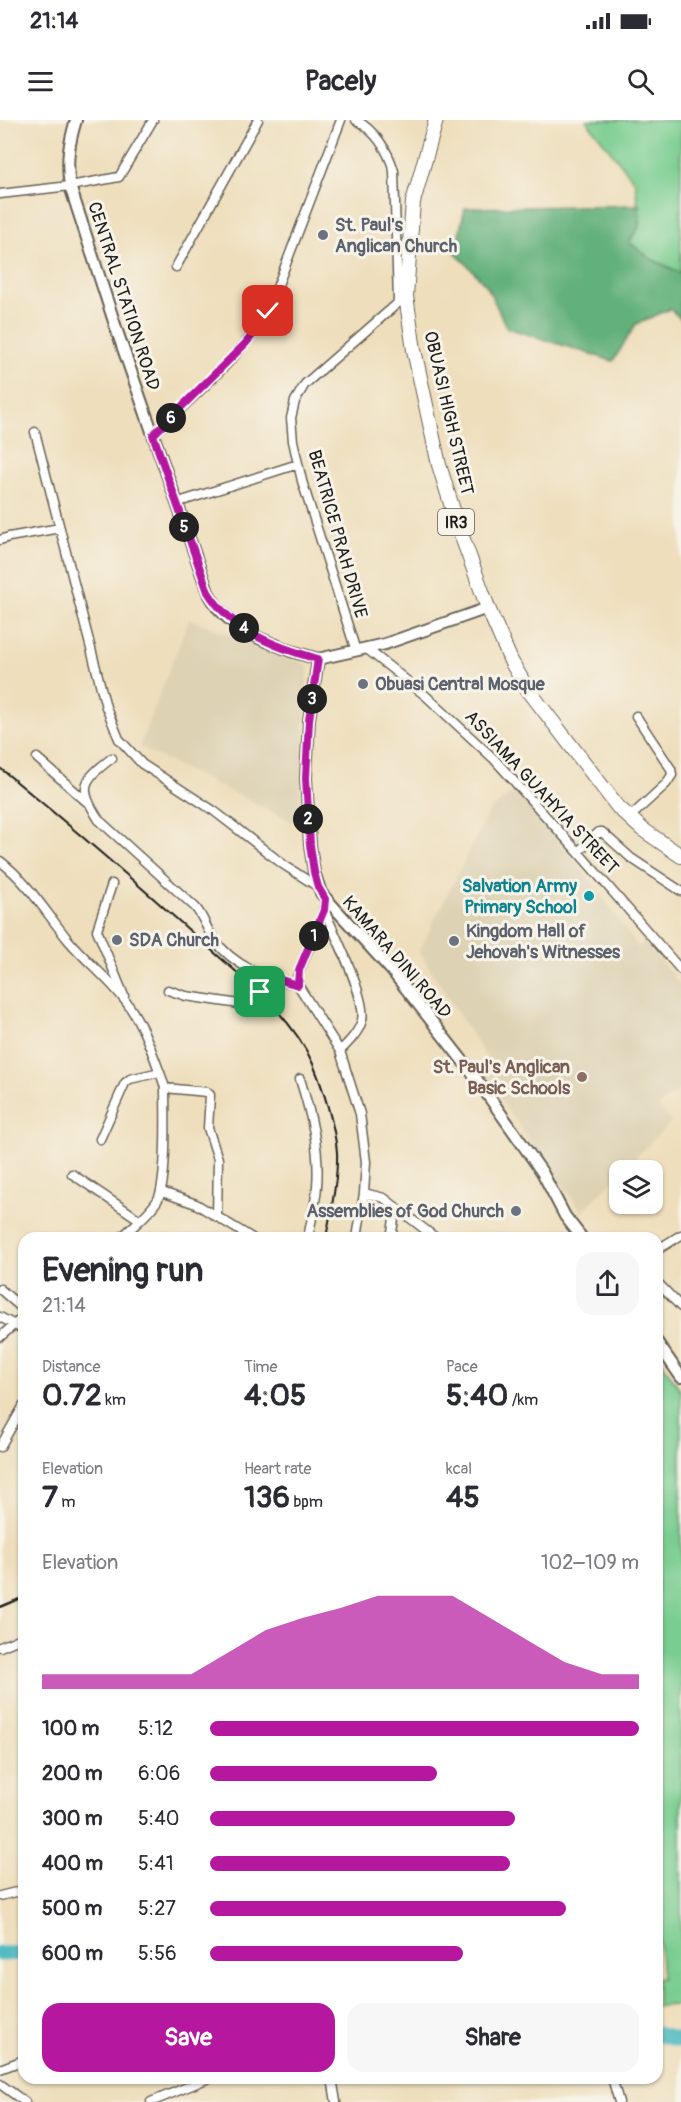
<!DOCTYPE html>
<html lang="en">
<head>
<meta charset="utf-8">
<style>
  :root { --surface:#fff; --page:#f7f7f7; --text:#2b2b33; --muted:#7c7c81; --accent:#b5179e }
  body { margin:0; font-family:Pangolin,sans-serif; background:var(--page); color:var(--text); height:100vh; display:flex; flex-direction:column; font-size:22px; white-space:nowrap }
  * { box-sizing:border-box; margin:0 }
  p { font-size:20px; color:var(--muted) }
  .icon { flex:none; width:33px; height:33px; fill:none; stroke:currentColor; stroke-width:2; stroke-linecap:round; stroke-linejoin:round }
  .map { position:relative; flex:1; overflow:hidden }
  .panel { position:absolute; left:18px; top:1112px; width:645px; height:852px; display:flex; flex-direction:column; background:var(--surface); border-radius:18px; box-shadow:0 2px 4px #0004 }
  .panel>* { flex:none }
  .fabs { position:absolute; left:609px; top:1040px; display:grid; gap:12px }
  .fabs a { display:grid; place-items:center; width:54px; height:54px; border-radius:12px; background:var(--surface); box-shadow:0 2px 4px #0004; font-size:30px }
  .pin { position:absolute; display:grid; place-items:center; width:51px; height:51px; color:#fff; margin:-26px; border-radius:12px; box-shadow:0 3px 9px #0006 }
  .km { position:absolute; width:30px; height:30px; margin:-15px; border-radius:50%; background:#222; color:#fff; font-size:16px; line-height:30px; text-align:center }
  .round { display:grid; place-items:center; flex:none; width:63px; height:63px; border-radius:18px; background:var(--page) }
  .summary { display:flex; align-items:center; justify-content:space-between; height:102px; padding:0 24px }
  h1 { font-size:33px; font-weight:700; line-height:45px }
  .figures { display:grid; grid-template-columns:repeat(3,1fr); gap:9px; height:102px; padding:6px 24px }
  .figures div { display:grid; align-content:center }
  .figures b { font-size:30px; font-weight:700 }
  .figures small { font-size:16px; font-weight:400 }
  .figures p { font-size:16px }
  .chart { height:168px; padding:12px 24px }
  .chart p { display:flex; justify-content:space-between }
  .chart svg { width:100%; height:108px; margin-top:6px; fill:var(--accent); opacity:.7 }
  .action { display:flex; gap:12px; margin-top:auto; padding:12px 24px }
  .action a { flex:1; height:69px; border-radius:18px; background:var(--accent); color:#fff; font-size:24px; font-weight:700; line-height:69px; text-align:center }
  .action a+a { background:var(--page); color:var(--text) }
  ul { padding:0 24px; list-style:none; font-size:20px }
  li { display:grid; grid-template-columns:96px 72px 1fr; align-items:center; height:45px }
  li i { height:15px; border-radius:8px; background:var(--accent) }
  .status { display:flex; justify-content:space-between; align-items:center; height:42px; padding:0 30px; background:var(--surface); direction:ltr }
  .status svg { height:16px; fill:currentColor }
  header { display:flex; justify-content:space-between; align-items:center; height:78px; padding:0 24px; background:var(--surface); font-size:27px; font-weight:700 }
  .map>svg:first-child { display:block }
  .built { fill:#ddd2b4 }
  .green { fill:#79cd90; stroke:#4a7456; stroke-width:1.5 }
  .forest { fill:#62b07a; stroke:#3f664b; stroke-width:1.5 }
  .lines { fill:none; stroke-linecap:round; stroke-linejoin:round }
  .river { stroke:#47b6bf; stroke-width:15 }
  .minor-casing { stroke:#666054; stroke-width:11 }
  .tertiary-casing { stroke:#666054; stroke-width:14 }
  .primary-casing { stroke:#666054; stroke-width:16 }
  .minor { stroke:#fff; stroke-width:8 }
  .tertiary { stroke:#fff; stroke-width:10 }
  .primary { stroke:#fff; stroke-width:14 }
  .rail { stroke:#1c1c1c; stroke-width:2 }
  .route-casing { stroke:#fff; stroke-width:12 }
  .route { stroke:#b5179e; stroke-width:8 }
  .worship-dot { fill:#6b7280; stroke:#f7f3e8; stroke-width:2 }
  .culture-dot { fill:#0f9aa8; stroke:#f7f3e8; stroke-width:2 }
  .education-dot { fill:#8d6e63; stroke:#f7f3e8; stroke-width:2 }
  .labels { text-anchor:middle; stroke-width:6; stroke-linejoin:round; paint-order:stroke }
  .shield { fill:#f7f3e8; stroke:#5e5c59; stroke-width:1.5 }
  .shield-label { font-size:16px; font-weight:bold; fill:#1c1c1c }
  .worship-label { font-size:18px; font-weight:bold; fill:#5b616d; stroke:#f7f3e8; text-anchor:start }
  .street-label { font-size:18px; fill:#1c1c1c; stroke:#f7f3e8 }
  .culture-label { font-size:18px; font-weight:bold; fill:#0d838f; stroke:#f7f3e8; text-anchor:end }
  .education-label { font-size:18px; font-weight:bold; fill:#785e54; stroke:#f7f3e8; text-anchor:end }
</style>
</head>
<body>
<div class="status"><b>21:14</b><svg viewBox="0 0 49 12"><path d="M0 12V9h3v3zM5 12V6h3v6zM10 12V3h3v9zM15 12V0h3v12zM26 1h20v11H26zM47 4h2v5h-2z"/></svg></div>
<header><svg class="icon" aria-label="menu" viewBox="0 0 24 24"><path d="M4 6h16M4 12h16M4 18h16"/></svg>Pacely<svg class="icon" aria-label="search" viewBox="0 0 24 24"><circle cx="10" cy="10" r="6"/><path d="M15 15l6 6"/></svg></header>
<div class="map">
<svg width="681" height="1982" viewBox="0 0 681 1982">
  <rect width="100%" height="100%" fill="#f7f3e8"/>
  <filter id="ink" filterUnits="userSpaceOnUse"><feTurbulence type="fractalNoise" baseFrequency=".0167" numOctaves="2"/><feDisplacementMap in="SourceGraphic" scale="12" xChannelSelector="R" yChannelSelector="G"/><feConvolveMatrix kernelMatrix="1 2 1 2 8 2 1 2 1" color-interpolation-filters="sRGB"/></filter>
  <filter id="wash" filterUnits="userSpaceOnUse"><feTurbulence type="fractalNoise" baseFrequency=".008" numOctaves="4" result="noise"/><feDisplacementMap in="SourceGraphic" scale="24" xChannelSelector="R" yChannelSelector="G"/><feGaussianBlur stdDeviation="1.35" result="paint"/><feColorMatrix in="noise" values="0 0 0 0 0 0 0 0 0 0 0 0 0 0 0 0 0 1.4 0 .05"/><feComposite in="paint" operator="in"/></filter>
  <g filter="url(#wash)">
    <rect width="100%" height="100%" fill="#eedebc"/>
    <path class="built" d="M189,499L308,545L299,705L139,627Z
      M515,667L564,724L638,827L645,822L681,866V968L658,986L671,1002L623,1050H620L619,1054L582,1092L476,946L487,939L419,831L491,688L492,689L515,670Z"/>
    <path class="green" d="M586,0H681V153L651,139L629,122L640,105L635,62Z
      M657,1235L681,1271V1885L657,1886V1858H662L659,1819L657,1818Z"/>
    <path class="forest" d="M639,85L640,105L629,122L651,139L681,153V199L670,189L636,204L613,241L507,208L487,166L455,132L465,88Z"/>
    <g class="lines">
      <path class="river" d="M0,1834L24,1833
        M657,1914L681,1921"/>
    </g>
  </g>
  <g filter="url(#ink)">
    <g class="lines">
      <defs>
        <path id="minor" d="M356,0C375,11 388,30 394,51L398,181
          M0,74L70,66L119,57L153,0
          M176,147L258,0
          M35,312L106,587L119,619L142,644L214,691L284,745L318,767
          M153,315C190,279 243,235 268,191L341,0
          M176,383L298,344
          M0,420L9,417L60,408
          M367,529L426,576L494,639L578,732L681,850
          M356,531L302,361L293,321L291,298L295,281L305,264L406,176
          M37,638L87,682
          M112,638C82,661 78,667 99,700L195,787C204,797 206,809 214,819C234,847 266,858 298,865
          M629,698L666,664L672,655L671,649L636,596
          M578,732L599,712H602L631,738L681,771
          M0,741C29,763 46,793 69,821C86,841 107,857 123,878C142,901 152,932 163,961L165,968C165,990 168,1065 157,1081C148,1095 133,1106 121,1118
          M112,764L97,810L124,876
          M325,779C324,807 304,831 297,858L298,865L340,931L360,994L366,1042L364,1073L357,1118
          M324,790C334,812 367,879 362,900C359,912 349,922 340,931
          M168,870L186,876L253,886L260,881V878L253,852
          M300,959C311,994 320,1029 317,1066C316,1083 311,1101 308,1118
          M165,968L207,972L210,975L208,1008L218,1039L217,1097
          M100,1019L125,963L130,959L160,952
          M72,1054L140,1100
          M162,1072L196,1084L252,1118
          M364,1073L384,1078L436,1118
          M391,1118L396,1087
          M657,1130L681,1115
          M657,1162L681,1187
          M0,1169L24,1190
          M0,1197L24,1210
          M0,1217L24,1196
          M0,1327L24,1285
          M0,1527L24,1517
          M0,1776L24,1770
          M0,1949L24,1940
          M332,1958L336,1982
          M612,1958L619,1982
          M0,1964L25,1982
          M151,1982L209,1958"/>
        <path id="tertiary" d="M76,0C69,23 66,41 70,66L118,214L208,472L217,487L230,500L259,518L291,531L318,539L385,524L488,488
          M318,539L309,600L306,658L310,725L314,752L321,773L392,851L470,950L542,1052L565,1096L582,1118
          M657,1222L681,1257"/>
        <path id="primary" d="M436,0L413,82L406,176L414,230L439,345L457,403L488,488L511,541L526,567L618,687L642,709L681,736"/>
      </defs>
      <use href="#minor" class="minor-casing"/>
      <use href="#tertiary" class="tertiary-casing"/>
      <use href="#primary" class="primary-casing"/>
      <use href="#minor" class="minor"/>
      <use href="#tertiary" class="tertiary"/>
      <use href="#primary" class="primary"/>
      <path class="rail" d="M0,648C68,704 135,761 200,820C240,856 291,893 313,944C323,968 335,1006 337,1032C338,1060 331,1090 326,1118
        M0,1487L24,1477"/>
    </g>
  </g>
  <g class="lines" filter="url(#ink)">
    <defs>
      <path id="route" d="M260,872L253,852L298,865L299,850L324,790L325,779L318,767L314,752L310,725L306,658L309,600L318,539C275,527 232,511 208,472L153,315L245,224L259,207L268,191"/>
    </defs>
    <use href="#route" class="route-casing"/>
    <use href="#route" class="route"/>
  </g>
  <g class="worship-dot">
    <circle cx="323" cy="115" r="6"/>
    <circle cx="363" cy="564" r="6"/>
    <circle cx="117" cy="820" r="6"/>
    <circle cx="454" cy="821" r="6"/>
    <circle cx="516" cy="1091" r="6"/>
  </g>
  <circle class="culture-dot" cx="589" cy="776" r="6"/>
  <circle class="education-dot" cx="582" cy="957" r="6"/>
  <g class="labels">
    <rect class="shield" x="438" y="389" width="36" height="26" rx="4.5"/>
    <g class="shield-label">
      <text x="456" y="408">IR3</text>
    </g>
    <g class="worship-label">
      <text x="335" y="111">St. Paul's<tspan x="335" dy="21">Anglican Church</tspan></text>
      <text x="375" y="570">Obuasi Central Mosque</text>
      <text x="466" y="817">Kingdom Hall of<tspan x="466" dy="21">Jehovah's Witnesses</tspan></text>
      <text x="129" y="826">SDA Church</text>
      <text x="504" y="1097" text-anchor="end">Assemblies of God Church</text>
    </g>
    <g class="street-label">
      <text transform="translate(124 176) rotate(72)" y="6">CENTRAL STATION ROAD</text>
      <text transform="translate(449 293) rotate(77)" y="6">OBUASI HIGH STREET</text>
      <text transform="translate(338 414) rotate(74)" y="6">BEATRICE PRAH DRIVE</text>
      <text transform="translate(542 672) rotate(47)" y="6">ASSIAMA GUAHYIA STREET</text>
      <text transform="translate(397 837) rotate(49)" y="6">KAMARA DINI ROAD</text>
    </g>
    <g class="culture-label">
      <text x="577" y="772">Salvation Army<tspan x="577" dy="21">Primary School</tspan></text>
    </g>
    <g class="education-label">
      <text x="570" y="953">St. Paul's Anglican<tspan x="570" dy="21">Basic Schools</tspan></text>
    </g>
  </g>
</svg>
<div class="fabs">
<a><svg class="icon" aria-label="layers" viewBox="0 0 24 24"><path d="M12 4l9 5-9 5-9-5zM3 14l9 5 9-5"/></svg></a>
</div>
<div class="pin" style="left:260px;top:872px;background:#1e9e55"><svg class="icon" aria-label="arrive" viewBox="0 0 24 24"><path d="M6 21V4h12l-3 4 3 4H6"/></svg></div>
<div class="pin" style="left:268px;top:191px;background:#d93025"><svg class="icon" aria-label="check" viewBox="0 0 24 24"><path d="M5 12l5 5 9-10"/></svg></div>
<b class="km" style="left:314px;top:816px">1</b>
<b class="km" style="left:308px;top:699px">2</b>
<b class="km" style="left:312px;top:579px">3</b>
<b class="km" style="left:244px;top:508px">4</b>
<b class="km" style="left:184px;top:407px">5</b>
<b class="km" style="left:171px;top:298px">6</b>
<section class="panel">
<div class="summary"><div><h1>Evening run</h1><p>21:14</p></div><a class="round"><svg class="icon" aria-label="share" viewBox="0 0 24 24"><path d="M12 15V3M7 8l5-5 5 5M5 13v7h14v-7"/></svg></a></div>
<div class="figures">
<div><p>Distance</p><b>0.72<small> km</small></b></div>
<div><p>Time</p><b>4:05</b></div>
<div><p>Pace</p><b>5:40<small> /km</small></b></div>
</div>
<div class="figures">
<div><p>Elevation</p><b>7<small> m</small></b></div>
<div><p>Heart rate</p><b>136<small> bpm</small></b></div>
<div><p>kcal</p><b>45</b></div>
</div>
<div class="chart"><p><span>Elevation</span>102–109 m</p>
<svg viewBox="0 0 160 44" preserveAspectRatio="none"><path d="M0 44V38L10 38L20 38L30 38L40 38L50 29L60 20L70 15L80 11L90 6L100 6L110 6L120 15L130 24L140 33L150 38L160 38V44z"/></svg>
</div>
<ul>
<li><b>100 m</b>5:12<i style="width:100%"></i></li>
<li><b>200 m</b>6:06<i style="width:53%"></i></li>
<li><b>300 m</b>5:40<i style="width:71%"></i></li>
<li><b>400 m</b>5:41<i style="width:70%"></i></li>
<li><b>500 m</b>5:27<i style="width:83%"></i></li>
<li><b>600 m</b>5:56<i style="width:59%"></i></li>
</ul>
<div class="action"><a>Save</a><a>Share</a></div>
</section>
</div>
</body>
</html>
